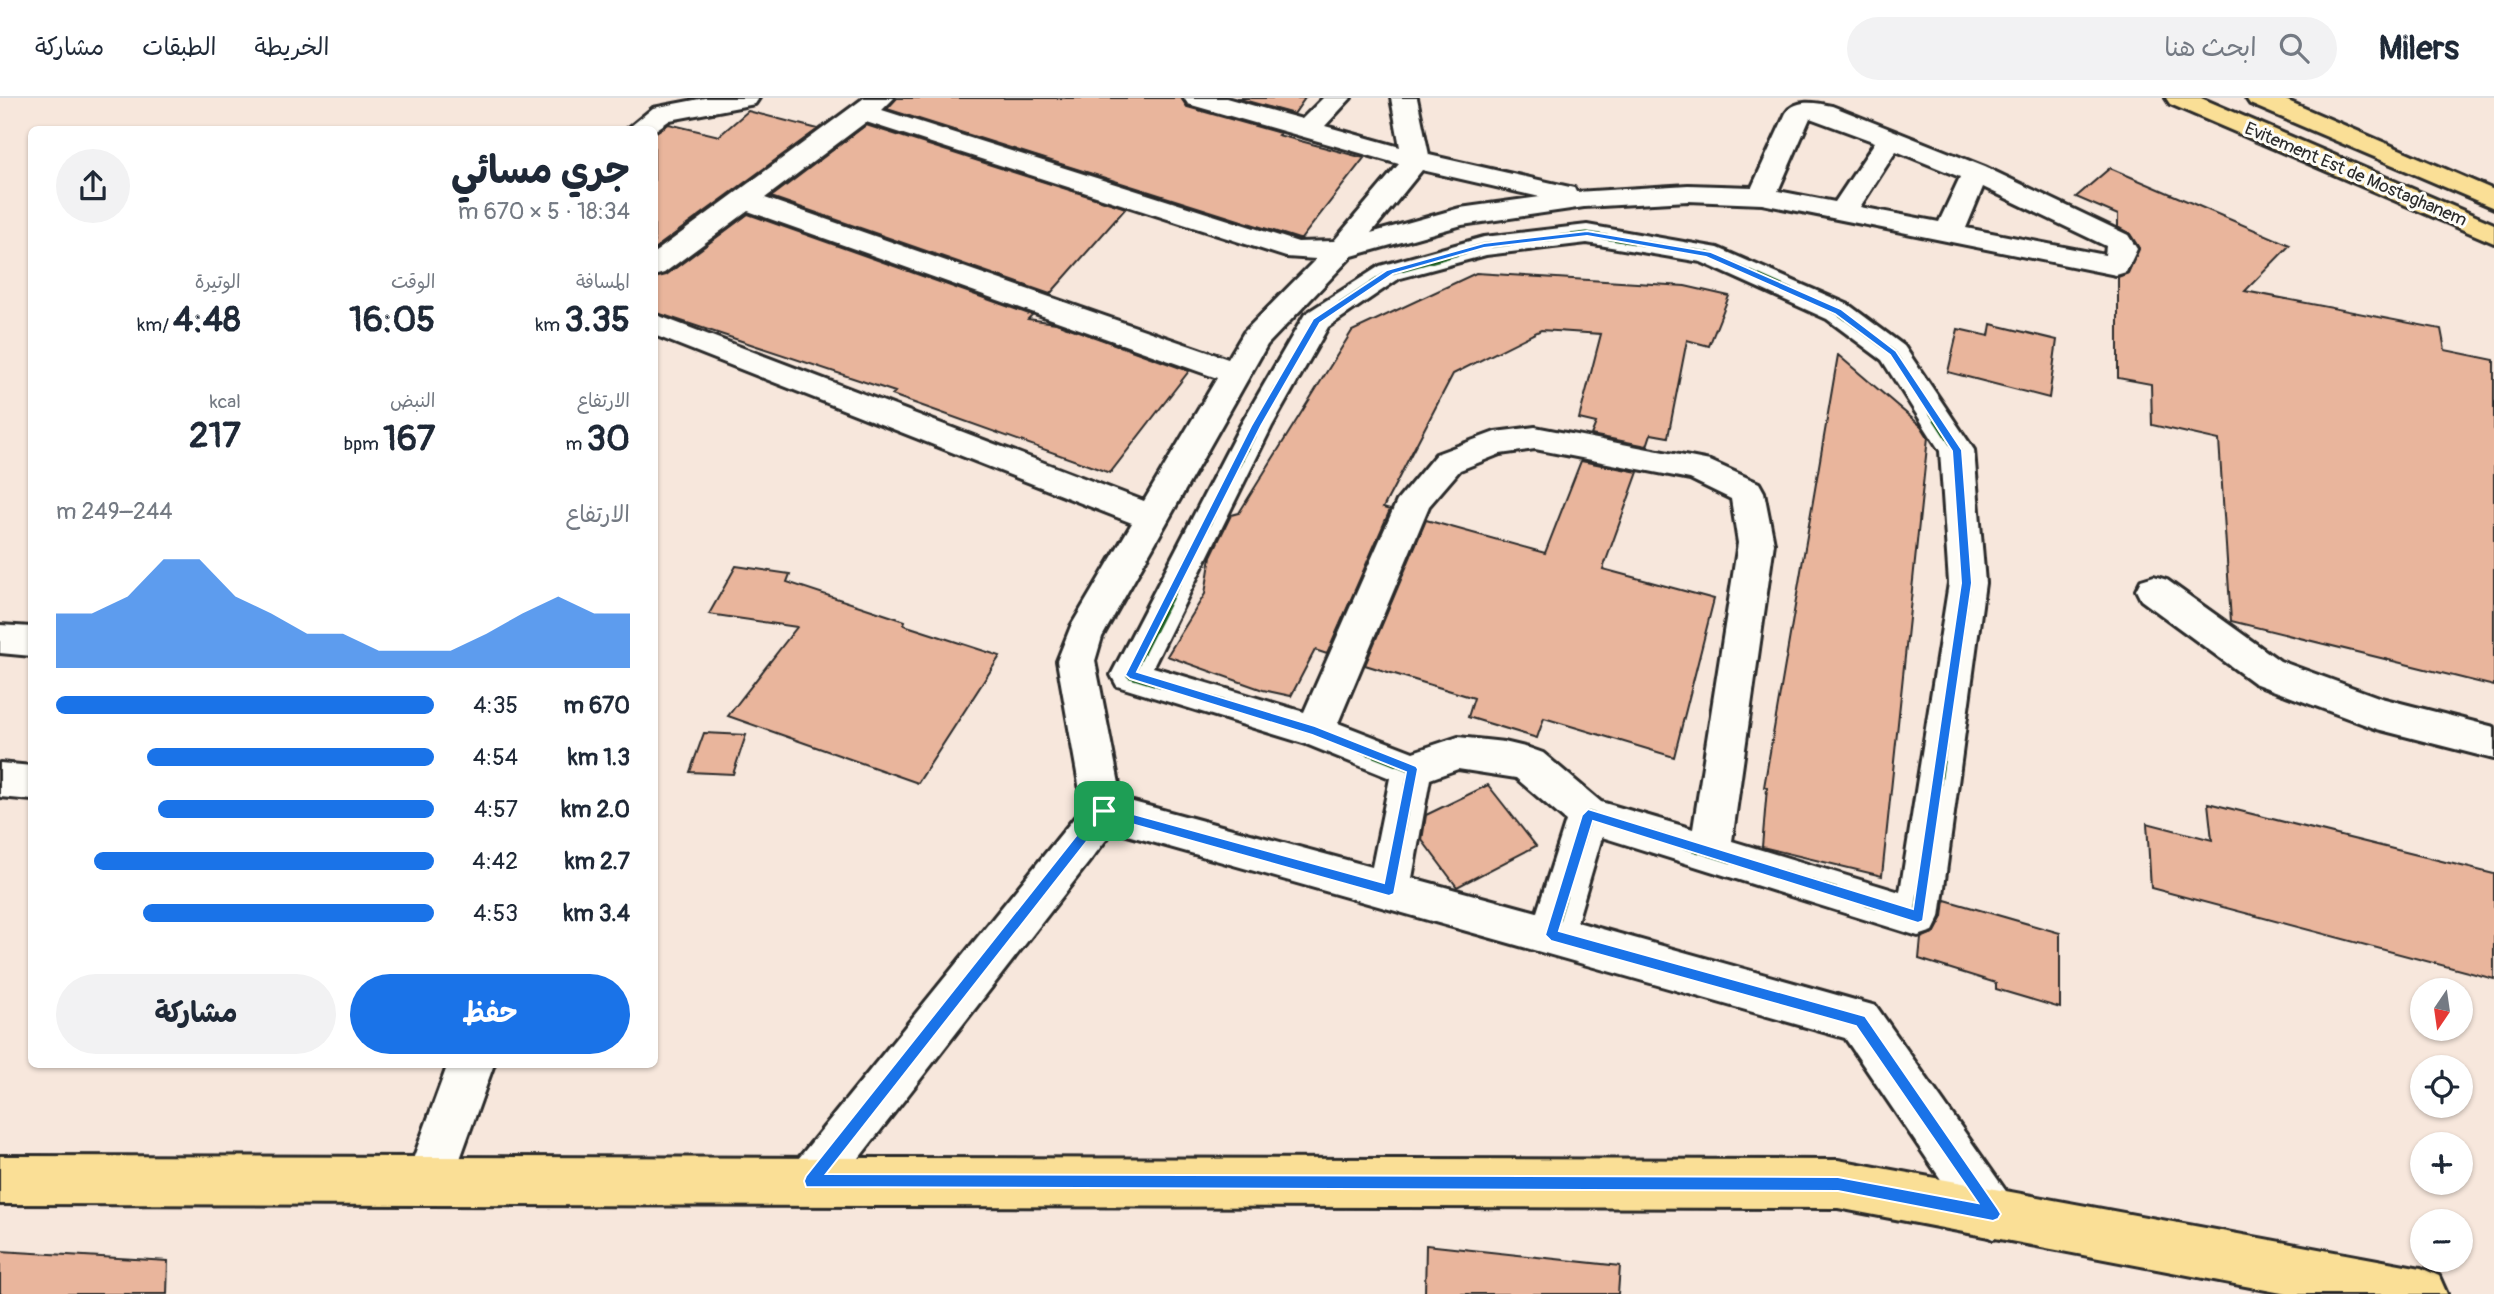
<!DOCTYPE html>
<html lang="ar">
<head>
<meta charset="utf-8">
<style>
  :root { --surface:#fff; --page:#f2f2f3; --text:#1f2937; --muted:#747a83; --line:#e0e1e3; --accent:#1a73e8 }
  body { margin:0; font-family:Pangolin,"Playpen Sans Arabic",sans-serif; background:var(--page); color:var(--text); direction:rtl; height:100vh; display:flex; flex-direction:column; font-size:26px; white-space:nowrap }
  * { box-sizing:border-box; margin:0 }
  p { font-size:23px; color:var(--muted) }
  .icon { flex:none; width:38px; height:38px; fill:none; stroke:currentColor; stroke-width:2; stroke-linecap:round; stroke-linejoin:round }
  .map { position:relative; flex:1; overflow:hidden; direction:ltr }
  .sheet { position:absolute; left:28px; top:28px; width:630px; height:942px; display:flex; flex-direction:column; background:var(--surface); border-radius:10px; box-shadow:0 2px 5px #0004; direction:rtl }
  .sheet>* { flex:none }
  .needle { width:46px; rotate:193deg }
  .controls { position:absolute; left:2410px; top:880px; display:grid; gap:14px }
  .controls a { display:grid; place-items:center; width:63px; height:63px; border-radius:50%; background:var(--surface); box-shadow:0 2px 5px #0004; font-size:35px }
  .pin { position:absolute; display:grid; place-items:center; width:60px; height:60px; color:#fff; margin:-30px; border-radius:14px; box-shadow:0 4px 10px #0006 }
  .round { display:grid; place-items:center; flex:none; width:74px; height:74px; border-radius:37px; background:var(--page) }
  .overview { display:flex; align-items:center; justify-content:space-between; height:119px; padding:0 28px }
  h1 { font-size:38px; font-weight:700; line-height:52px }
  .stats { display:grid; grid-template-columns:repeat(3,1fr); gap:10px; height:119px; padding:7px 28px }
  .stats div { display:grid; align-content:center }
  .stats b { font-size:35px; font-weight:700 }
  .stats small { font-size:19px; font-weight:400 }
  .stats p { font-size:19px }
  .chart { height:196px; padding:14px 28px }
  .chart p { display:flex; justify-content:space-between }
  .chart svg { width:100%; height:126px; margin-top:7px; fill:var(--accent); opacity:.7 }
  .primary-button { display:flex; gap:14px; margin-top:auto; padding:14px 28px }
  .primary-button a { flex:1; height:80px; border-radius:42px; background:var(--accent); color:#fff; font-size:28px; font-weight:700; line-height:80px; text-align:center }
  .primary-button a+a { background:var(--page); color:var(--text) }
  ul { padding:0 28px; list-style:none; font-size:23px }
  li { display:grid; grid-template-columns:112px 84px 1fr; align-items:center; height:52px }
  li i { height:18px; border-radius:9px; background:var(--accent) }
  header { display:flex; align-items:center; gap:42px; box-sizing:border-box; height:98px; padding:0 35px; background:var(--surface); border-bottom:2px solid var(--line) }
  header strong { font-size:33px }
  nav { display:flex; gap:38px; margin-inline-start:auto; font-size:24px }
  .search { width:490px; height:63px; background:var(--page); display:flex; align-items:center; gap:18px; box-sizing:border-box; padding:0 24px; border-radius:38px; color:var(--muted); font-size:26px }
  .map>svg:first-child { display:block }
  .building { fill:#e9b59c; stroke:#2b2b2b; stroke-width:2 }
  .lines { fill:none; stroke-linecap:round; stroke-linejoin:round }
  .minor-casing { stroke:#2b2b2b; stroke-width:6 }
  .major-casing { stroke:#2b2b2b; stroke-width:6 }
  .highway-casing { stroke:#2b2b2b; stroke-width:6 }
  .minor { fill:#fdfcf7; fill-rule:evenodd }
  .major { fill:#fadf96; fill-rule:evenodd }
  .highway { fill:#fadf96; fill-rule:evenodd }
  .cycleway-far2-casing { stroke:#fdfcf7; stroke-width:9 }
  .cycleway-far1-casing { stroke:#fdfcf7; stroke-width:11 }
  .cycleway-casing { stroke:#fdfcf7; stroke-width:12 }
  .cycleway-far2 { stroke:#1b5e20; stroke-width:5 }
  .cycleway-far1 { stroke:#1b5e20; stroke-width:7 }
  .cycleway { stroke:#1b5e20; stroke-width:8 }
  .route { fill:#1a73e8; stroke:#fff; stroke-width:2; fill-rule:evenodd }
  .labels { text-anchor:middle; stroke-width:6; stroke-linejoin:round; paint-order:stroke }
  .far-street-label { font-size:18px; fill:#2b2b2b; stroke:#fdfcf7 }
</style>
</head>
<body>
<header>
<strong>Milers</strong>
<div class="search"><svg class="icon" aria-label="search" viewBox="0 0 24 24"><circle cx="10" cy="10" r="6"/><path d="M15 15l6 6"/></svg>ابحث هنا</div>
<nav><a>الخريطة</a><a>الطبقات</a><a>مشاركة</a></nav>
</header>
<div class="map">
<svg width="2494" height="1196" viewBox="0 0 2494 1196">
  <rect width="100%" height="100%" fill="#f7e7dc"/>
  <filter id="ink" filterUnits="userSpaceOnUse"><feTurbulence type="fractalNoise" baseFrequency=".0143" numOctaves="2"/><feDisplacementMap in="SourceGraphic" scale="14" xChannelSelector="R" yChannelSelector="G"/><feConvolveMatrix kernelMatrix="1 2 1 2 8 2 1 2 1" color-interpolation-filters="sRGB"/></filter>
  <g filter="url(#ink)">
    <path class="building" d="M897,0H1181L1187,9L1280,35L1278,37L1364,60L1301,141H1299L887,11Z
      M1236,0H1305L1294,16Z
      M748,13L818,31L654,151V35L669,26L719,38Z
      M866,27L1126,110L1050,196L771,99Z
      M2110,70L2290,147L2245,193L2441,231L2445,252L2494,262V588L2231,523L2219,342L2152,327L2151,286L2118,280V179L2128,175L2139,150L2130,136L2118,129V117L2076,99Z
      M748,116L1032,217L1028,221L1056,225L1189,273L1110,375L892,297L895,294L654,214V180L666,177Z
      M1476,175L1685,188L1729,198L1709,248L1687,242L1668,339L1651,336L1647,348L1591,337L1596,325L1579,321L1601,236L1541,232L1453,276L1383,410L1390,412L1327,556L1315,552L1291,598L1263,592L1167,558L1205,496L1211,458L1231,417L1239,415L1352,233Z
      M1991,226L2057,242L2049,300L1948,274L1958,231L1989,238Z
      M1838,257L1921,328L1928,339L1882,778L1762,749L1767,690L1764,689Z
      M1581,363L1638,374L1603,471L1714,501L1674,659L1544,620L1537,640L1468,619L1474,600L1365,567L1426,422L1545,455Z
      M736,468L790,476L787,484L905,523L904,527L1000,558L918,685L728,618L797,529L709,516Z
      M704,635L746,637L733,676L690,674Z
      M1488,687L1536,748L1457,789L1422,742L1426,717Z
      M2208,705L2494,776V881L2151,790L2147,725L2212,742Z
      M1945,802L2060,835V910L1996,891V885L1919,861L1921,840L1935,834L1943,819Z
      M1426,1147L1620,1168L1618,1196H1425Z
      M0,1153L168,1163L167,1196H0Z"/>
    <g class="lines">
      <defs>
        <path id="minor" d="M705,0H759L755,6L670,22L654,33L626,32L653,10Z
          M864,0H894L882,12L1298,144L1334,143L1399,66L1188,6L1184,0H1226L1302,21L1323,0H1351L1325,28L1400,49L1391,0H1417L1429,57L1574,90L1576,94L1688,87L1752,89L1786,15C1796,0 1817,5 1832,8L1985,69L2128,137L2137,151L2126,174L2116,177L1762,106L1688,103L1584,109L1462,127L1352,158L1267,247L1102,539L1095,563L1122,701L1372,769L1390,680L1306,646L1117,588L1111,577L1240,328L1305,216L1380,168L1484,139L1587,127L1718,150L1849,207L1904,248L1974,352L1985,485L1940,819L1933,833L1918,838L1602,739L1577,824L1876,908L2010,1099L2018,1116L2010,1133L1993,1141L1976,1133L1845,940L1113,733L828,1100L811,1107L794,1100L787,1083L794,1066L1083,709L1057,563L1071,528L1132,425L654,237V216L1144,403L1217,280L748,113L664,175L654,178V155ZM1810,20L1875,44L1835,104L1778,93ZM866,24L1286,159L1316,161L1244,234L1228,261L765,100ZM1896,53L1960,79L1939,124L1860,109ZM1422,72L1540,99L1460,110L1371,135ZM1983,89L2106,148L2105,157L1966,130ZM1587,145L1701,164L1827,221L1882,262L1940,353L1949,485L1900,794L1732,743L1774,445L1764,394L1759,385L1710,363L1535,329L1495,334L1436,356L1397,403L1304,614L1153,569L1272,328L1328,229L1400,180L1486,157ZM1535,351L1690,381L1731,401L1738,445L1693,731L1601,704L1543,655L1529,650L1504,644L1458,639L1413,654L1338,625L1429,408L1460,372L1500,356ZM1458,671L1516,680L1566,723L1537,814L1412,780L1430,681Z
          M2154,478L2167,482L2280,563L2381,600L2494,629V661L2377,631L2254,585L2141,502L2136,492L2141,482Z
          M0,527L32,529V558L0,555Z
          M0,665L32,668V702L0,699Z
          M448,966H494L446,1100L429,1107L412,1100L405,1083Z"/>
        <path id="major" d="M0,1058L1838,1062L2421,1170L2439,1178L2447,1196H2287L1838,1110L0,1106Z"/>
        <path id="highway" d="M2166,0H2201L2494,126V145L2170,6Z
          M2246,0H2281L2494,92V110L2250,6Z"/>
      </defs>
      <use href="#minor" class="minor-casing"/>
      <use href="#major" class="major-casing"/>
      <use href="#highway" class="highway-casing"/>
      <use href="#minor" class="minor"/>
      <use href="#major" class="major"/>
      <use href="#highway" class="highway"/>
      <defs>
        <path id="cycleway-far2" d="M1264,314L1316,223L1390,174L1484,148L1587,136L1708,156L1838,214L1893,255L1932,314"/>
        <path id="cycleway-far1" d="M1265,312L1130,577L1315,633L1412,671L1405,706
          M1931,312L1957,352L1967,485L1935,706"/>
        <path id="cycleway" d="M1389,792L1406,704
          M1551,837L1588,717L1918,819L1935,704"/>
      </defs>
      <use href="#cycleway-far2" class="cycleway-far2-casing"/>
      <use href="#cycleway-far1" class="cycleway-far1-casing"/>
      <use href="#cycleway" class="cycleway-casing"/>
      <use href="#cycleway-far2" class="cycleway-far2"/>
      <use href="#cycleway-far1" class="cycleway-far1"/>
      <use href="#cycleway" class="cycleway"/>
    </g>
  </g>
  <path class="route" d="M1587,133L1711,154L1841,211L1896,253L1962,352L1972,485L1923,823L1918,825L1593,723L1559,833L1865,918L1998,1111L2001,1116L1998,1121L1993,1123L1838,1093L806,1089L804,1083L806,1078L1099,709L1104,708L1384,785L1406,674L1312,637L1130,581L1125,577L1251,328L1313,221L1387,172L1484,145ZM1587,138L1706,159L1835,216L1890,257L1952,353L1961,485L1913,811L1588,711L1582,717L1545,837L1551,843L1856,928L1978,1105L1838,1079L826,1076L1106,719L1389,798L1394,796L1418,671L1416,668L1315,628L1137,574L1261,328L1320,225L1393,176L1484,150Z"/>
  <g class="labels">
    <g class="far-street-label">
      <text transform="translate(2356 76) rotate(23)" y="6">Evitement Est de Mostaghanem</text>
    </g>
  </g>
</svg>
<div class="controls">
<a><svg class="needle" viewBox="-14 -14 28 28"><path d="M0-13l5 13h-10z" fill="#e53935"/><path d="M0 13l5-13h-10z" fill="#747a83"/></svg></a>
<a><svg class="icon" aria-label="locate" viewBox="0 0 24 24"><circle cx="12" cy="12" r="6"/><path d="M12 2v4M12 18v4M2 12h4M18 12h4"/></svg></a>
<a>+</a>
<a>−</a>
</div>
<div class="pin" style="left:1104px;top:713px;background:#1e9e55"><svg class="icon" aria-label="arrive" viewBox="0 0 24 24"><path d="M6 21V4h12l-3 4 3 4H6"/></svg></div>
<section class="sheet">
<div class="overview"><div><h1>جري مسائي</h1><p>18:34 · 5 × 670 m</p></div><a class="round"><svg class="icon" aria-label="share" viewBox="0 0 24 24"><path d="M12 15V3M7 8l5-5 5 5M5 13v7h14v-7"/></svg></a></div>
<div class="stats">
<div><p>المسافة</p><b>3.35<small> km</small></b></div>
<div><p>الوقت</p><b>16:05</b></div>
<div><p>الوتيرة</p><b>4:48<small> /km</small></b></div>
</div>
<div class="stats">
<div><p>الارتفاع</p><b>30<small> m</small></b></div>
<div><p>النبض</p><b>167<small> bpm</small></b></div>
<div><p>kcal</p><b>217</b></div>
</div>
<div class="chart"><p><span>الارتفاع</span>244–249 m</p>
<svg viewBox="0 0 160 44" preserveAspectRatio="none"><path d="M0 44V25L10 25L20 19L30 6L40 6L50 19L60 25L70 32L80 32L90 38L100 38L110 38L120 32L130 25L140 19L150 25L160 25V44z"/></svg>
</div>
<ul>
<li><b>670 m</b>4:35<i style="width:100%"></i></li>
<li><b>1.3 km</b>4:54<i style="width:76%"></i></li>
<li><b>2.0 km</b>4:57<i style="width:73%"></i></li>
<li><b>2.7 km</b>4:42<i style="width:90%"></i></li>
<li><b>3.4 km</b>4:53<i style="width:77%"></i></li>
</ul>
<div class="primary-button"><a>حفظ</a><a>مشاركة</a></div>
</section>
</div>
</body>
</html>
